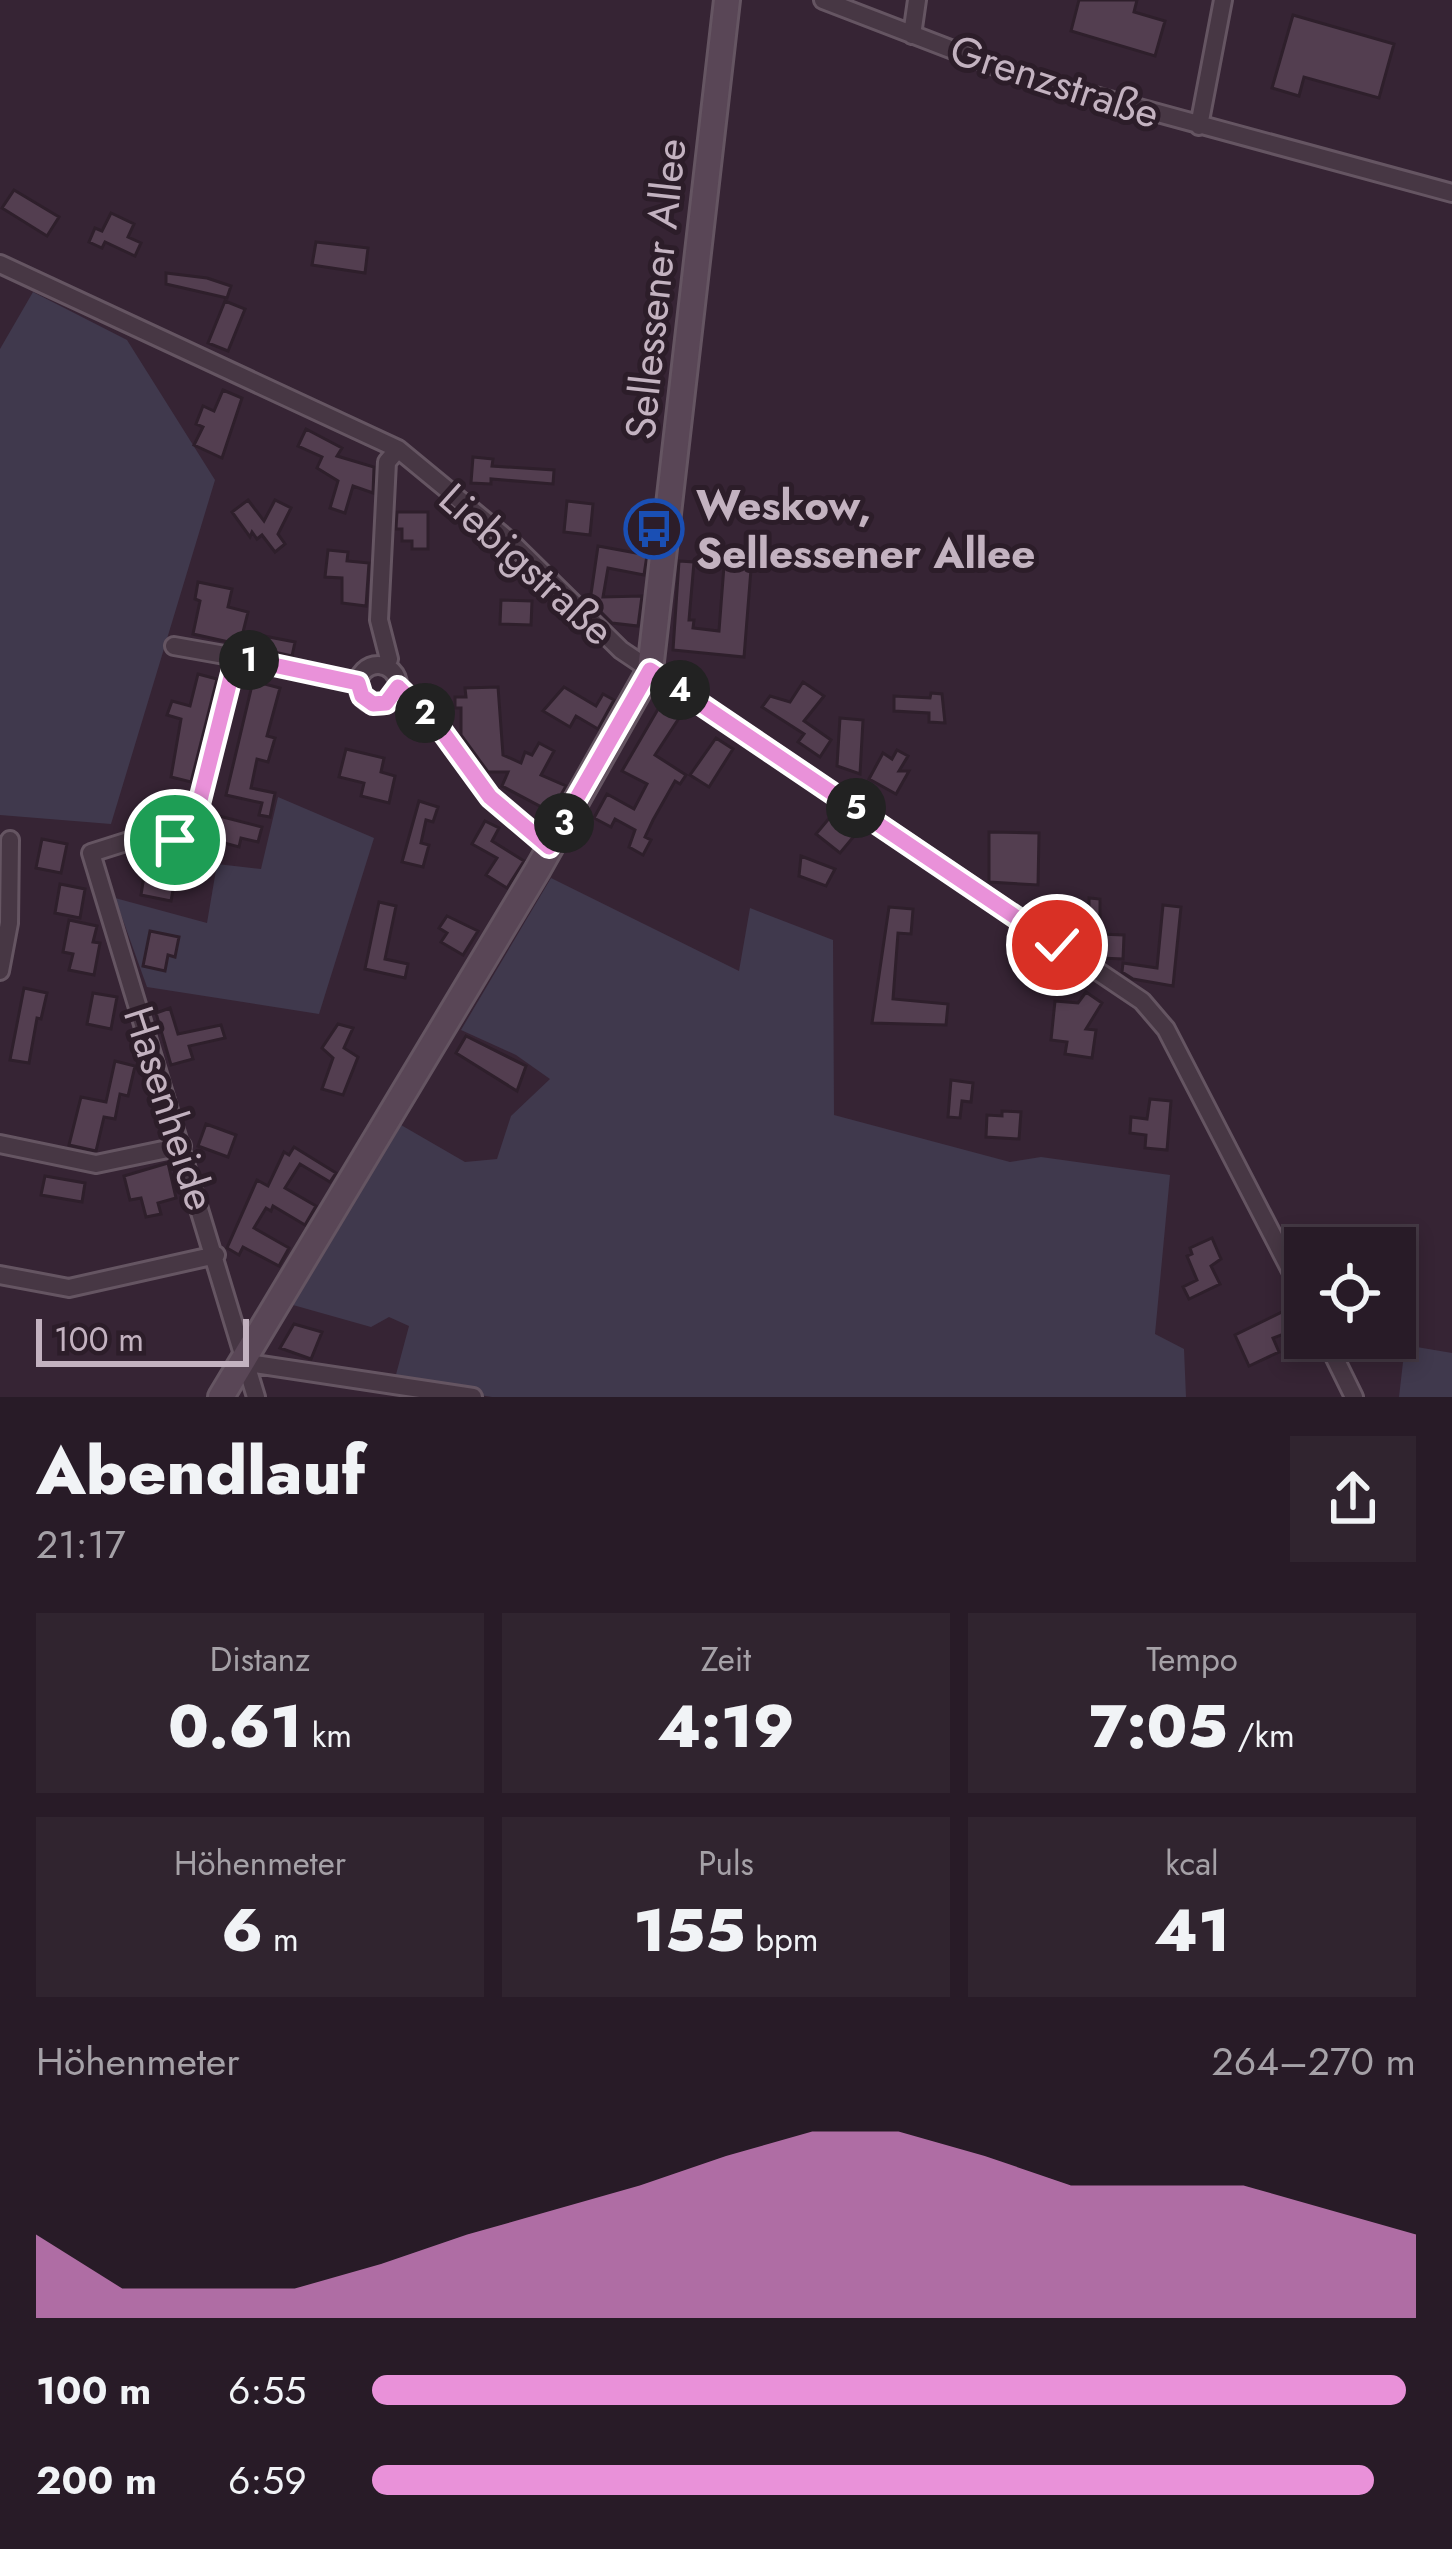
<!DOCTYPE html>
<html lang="de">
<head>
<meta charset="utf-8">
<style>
  :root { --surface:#281b27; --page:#30242f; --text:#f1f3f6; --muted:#a5a1a7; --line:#443944; --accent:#e991d9 }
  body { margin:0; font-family:Jost,sans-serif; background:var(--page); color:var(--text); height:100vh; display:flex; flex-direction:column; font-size:45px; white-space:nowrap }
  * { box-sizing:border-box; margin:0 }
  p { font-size:39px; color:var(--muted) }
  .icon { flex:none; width:66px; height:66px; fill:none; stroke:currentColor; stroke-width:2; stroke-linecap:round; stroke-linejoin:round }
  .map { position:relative; height:1397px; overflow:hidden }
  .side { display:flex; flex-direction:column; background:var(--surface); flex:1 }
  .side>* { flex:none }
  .fabs { position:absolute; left:1284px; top:1227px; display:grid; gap:24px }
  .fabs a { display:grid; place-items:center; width:132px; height:132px; border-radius:0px; background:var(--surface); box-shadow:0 6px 18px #0003,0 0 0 3px var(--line); font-size:60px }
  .scale { position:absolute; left:36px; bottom:30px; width:213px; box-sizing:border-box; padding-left:12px; border:6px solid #c3b2c0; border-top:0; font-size:33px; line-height:42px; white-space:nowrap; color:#c3b2c0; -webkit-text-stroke:9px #2c1d29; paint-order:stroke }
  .pin { position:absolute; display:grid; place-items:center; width:102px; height:102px; color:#fff; margin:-51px; border:6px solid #fff; border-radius:50%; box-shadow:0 3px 12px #0007 }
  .km { position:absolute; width:60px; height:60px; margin:-30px; border-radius:50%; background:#222; color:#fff; font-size:33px; line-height:60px; text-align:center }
  .round { display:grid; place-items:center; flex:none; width:126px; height:126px; border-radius:0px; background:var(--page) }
  .head { display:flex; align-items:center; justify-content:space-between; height:204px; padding:0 36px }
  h1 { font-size:66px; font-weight:800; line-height:90px }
  .stats { display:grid; grid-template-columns:repeat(3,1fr); gap:18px; height:204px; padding:12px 36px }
  .stats div { display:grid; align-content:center; border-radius:0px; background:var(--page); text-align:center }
  .stats b { font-size:60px; font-weight:800 }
  .stats small { font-size:33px; font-weight:400 }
  .stats p { font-size:33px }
  .chart { height:336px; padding:24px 36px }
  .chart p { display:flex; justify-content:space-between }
  .chart svg { width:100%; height:216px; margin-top:12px; fill:var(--accent); opacity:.7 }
  ul { padding:0 36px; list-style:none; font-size:39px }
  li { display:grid; grid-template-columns:192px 144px 1fr; align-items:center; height:90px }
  li i { height:30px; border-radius:15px; background:var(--accent) }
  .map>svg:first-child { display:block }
  .green { fill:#40394d }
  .building { fill:#533e50; stroke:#2e1f2b; stroke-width:3 }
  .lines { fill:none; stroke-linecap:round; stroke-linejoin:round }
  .minor-casing { stroke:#655562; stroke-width:22 }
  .secondary-casing { stroke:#655562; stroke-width:30 }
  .minor { stroke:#473744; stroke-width:16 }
  .secondary { stroke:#594656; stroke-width:24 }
  .route-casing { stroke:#fff; stroke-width:24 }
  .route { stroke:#e991d9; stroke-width:15 }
  .labels { text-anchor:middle; stroke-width:10; stroke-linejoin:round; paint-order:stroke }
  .street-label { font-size:42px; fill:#c3b2c0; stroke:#2c1d29 }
  .poi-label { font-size:42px; font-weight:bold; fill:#c3b2c0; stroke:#2c1d29; text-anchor:start }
</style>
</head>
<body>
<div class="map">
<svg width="1452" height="1397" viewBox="0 0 1452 1397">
  <rect width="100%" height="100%" fill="#362434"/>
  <path class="green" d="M33,292L127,340L215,480L111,824L0,815V349Z
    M278,797L374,838L319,1014L147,987L115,898L207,923L217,864L261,869Z
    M551,878L739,971L750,908L833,940L834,1115L1010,1162L1041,1157L1170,1175L1155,1334L1184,1349L1186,1397H492L394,1382L409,1326L389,1317L371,1327L293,1305L401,1125L465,1162L497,1159L511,1116L550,1079L516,1055L461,1030Z
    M1405,1345L1452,1353V1397H1399Z"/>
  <path class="building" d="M1079,0H1137L1134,12L1165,21L1155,56L1071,31Z
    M1293,15L1394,44L1379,98L1304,77L1299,96L1272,88Z
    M14,190L59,217L47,236L2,208Z
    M111,213L134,224L128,237L141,243L135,256L105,242L102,248L89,242L95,228L102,231Z
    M316,242L368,248L365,273L312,265Z
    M166,273L207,278L231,286L227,298L166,284Z
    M225,301L245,309L228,351L208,343Z
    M223,390L242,398L222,458L194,445L203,427L196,424L203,406L214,411Z
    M306,429L342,448L337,456L374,467L373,493L353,486L345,513L330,508L338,481L317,468L322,457L298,446Z
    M473,457L493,459L492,466L554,470L553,484L491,479V484L471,483Z
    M248,500L264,521L275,500L291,508L278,534L285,544L275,552L262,535L257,539L252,532L250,537L232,512Z
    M567,501L593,504L590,535L564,532Z
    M397,512H428V549H412V541H402V529H396Z
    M598,546L647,555L644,575L608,568L603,597L642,596L638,626L612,623L590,601Z
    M328,550L348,552L347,561L369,563L366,606L342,603V578L325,577Z
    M679,561L694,562L689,620H694L693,628L719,631L724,566L751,569L744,657L673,650Z
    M198,582L232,589L228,607L248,612L243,632L295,642L292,656L193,634L200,601L195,599Z
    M501,600L532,601L531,625L500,624Z
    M198,674L217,679L191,782L171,777L181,719L167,715L172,701L190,706Z
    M253,681L280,688L267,736L275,738L268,762L257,759L251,788L275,793L270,817L259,815L262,803L226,795Z
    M803,682L824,696L804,721L831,740L820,757L798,742L804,734L762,707L770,696L790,702Z
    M498,687L503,755L521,763L525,752L532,755L539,743L554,751L541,775L566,786L551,812L502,786L508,772H488L461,735V708H455V697H466L465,688Z
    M564,687L596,706L603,694L614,700L598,729L576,716L570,727L543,711Z
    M931,693L942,694L945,723L929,722V713L894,711V696L930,698Z
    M661,704L681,715L655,755L686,775L680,784L675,781L653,820L645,837L651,840L643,855L629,847L635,830L615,819L611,827L594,818L607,794L634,809L647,784L622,771Z
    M840,718L863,720L860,774L837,766Z
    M716,738L733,749L709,787L690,775Z
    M346,749L384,758L381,772L395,776L389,803L361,796L364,783L339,777Z
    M897,750L908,756L899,771H909L896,794L869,779L883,753L892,759Z
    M419,801L438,807L433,822L426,820L421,843L429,845L423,867L402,862Z
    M219,816L262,827L258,842L241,838L239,847L213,840Z
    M831,816L855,835L840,853L816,834Z
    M485,821L499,828L492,841L524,861L507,888L486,875L497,858L472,844Z
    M989,832L1039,833L1038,885L989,882Z
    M42,839L67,844L61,873L36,868Z
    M801,856L835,869L826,886L799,876Z
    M146,863L177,868L171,901L141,895Z
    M60,884L85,889L80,918L55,913Z
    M1089,898L1100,899V934L1124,935L1123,959L1101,958L1088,949V937L1064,933L1049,923L1052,903L1089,908Z
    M379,902L396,906L385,959L408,964L405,978L365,969Z
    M1163,905L1181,907L1173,986L1133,979L1122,972L1123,963L1157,968Z
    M889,907L913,909L911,934L898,933L893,999L948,1004L946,1025L872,1023Z
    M447,916L478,931L463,955L441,942L447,933L439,928Z
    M69,920L97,926L93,942L100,943L94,975L69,970L73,954L63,952Z
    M150,931L179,937L175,957L168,955L165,971L143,966Z
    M24,988L47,993L41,1019L37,1018L29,1063L10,1060Z
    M1086,992L1102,1003L1086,1029L1096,1030L1092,1058L1065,1054L1067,1042L1051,1040L1055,1001L1078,1003Z
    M93,993L117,997L111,1029L87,1024Z
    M170,1008L178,1034L221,1025L225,1038L189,1046L193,1059L171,1065L156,1013Z
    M338,1024L353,1028L344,1048L358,1057L343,1095L322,1089L333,1058L322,1048Z
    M466,1036L526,1066L517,1091L456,1053Z
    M115,1061L135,1066L128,1096L120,1094L115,1119L104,1117L96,1151L69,1145L81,1097L106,1102Z
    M951,1080L973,1083L971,1102L962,1101L960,1118L948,1117Z
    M1150,1099L1171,1101L1167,1150L1145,1148L1146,1135L1130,1133L1131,1117L1147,1119Z
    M1002,1111L1021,1112L1019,1139L986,1137L987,1115L1002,1116Z
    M206,1124L236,1135L228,1157L198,1146Z
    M294,1147L336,1173L330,1182L300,1164L285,1188L316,1206L305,1225L273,1206L271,1211L266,1208L254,1228L289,1248L279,1266L243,1247L239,1255L227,1248L257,1180L268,1186L284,1152L289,1155Z
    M168,1163L176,1198L158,1203L161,1214L146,1217L141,1198L130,1200L124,1176Z
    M45,1176L85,1183L82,1202L41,1195Z
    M1212,1238L1221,1259L1211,1266L1220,1284L1189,1299L1183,1287L1197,1280L1187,1256L1192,1254L1190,1248Z
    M1284,1311L1292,1331L1273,1338L1279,1352L1249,1366L1235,1335Z
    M294,1324L322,1332L311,1359L280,1348Z"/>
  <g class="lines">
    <defs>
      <path id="minor" d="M823,0L1018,75L1452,193
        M912,35L917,0
        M1199,126L1223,0
        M0,264L398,449L512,543L621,650L1142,1001L1166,1029L1305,1298
        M174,646L236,657
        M358 685a20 20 0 1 1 40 0a20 20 0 1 1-40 0Z
        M383,666L389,659L379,620L387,462L398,449
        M398,687L439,727L490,797L549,847
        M0,971L9,923L10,840
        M0,1144L96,1164L182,1146
        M0,1275L69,1288L216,1255
        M1325,1338L1354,1397
        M248,1363L473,1397
        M256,1397L91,853L132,840H175L192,832L236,657L358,683"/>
      <path id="secondary" d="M221,1397L538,869L650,670L727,0"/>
    </defs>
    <use href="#minor" class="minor-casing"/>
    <use href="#secondary" class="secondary-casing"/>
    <use href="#minor" class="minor"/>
    <use href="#secondary" class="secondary"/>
  </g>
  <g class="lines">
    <defs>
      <path id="route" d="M175,840L192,832L236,657L358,683L362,696L373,704L386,703L398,687L439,727L490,797L549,847L650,670L1057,945"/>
    </defs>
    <use href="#route" class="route-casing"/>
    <use href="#route" class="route"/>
  </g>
  <defs>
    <symbol id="bus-ring" viewBox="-11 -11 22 22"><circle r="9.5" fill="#2c1d29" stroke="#1a4fb4" stroke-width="1.5"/><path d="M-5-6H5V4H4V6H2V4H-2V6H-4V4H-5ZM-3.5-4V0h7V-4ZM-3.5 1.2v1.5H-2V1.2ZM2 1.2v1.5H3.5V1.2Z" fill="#1a4fb4"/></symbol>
  </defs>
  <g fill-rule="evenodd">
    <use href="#bus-ring" x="621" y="496" width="66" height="66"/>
  </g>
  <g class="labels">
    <g class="street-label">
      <text transform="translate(1055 81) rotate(18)" y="15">Grenzstraße</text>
      <text transform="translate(655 289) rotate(-84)" y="15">Sellessener Allee</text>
      <text transform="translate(527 564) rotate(42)" y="15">Liebigstraße</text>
      <text transform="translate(170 1108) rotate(72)" y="15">Hasenheide</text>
    </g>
    <g class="poi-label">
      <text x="696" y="520">Weskow,<tspan x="696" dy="48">Sellessener Allee</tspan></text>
    </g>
  </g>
</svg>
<div class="fabs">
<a><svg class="icon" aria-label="locate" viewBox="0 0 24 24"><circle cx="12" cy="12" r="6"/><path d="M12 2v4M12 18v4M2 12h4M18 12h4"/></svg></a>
</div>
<div class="scale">100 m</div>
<div class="pin" style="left:175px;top:840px;background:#1e9e55"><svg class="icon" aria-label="arrive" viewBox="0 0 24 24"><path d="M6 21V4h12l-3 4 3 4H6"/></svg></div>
<div class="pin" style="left:1057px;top:945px;background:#d93025"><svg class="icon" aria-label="check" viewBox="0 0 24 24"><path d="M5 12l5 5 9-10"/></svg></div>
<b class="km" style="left:249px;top:660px">1</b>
<b class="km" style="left:425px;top:713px">2</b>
<b class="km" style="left:564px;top:823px">3</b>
<b class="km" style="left:680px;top:690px">4</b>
<b class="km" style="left:856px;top:808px">5</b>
</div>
<section class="side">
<div class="head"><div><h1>Abendlauf</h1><p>21:17</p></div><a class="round"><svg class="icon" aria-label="share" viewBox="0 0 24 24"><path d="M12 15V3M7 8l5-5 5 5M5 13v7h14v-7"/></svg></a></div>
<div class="stats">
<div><p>Distanz</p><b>0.61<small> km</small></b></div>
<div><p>Zeit</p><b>4:19</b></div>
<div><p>Tempo</p><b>7:05<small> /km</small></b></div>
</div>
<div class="stats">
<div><p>Höhenmeter</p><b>6<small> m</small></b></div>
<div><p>Puls</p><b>155<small> bpm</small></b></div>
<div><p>kcal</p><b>41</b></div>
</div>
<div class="chart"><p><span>Höhenmeter</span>264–270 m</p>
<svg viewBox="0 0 160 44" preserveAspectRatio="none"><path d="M0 44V27L10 38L20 38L30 38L40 33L50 27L60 22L70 17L80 11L90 6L100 6L110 11L120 17L130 17L140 17L150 22L160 27V44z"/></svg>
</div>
<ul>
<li><b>100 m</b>6:55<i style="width:99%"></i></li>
<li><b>200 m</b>6:59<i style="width:96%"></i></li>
</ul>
</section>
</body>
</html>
